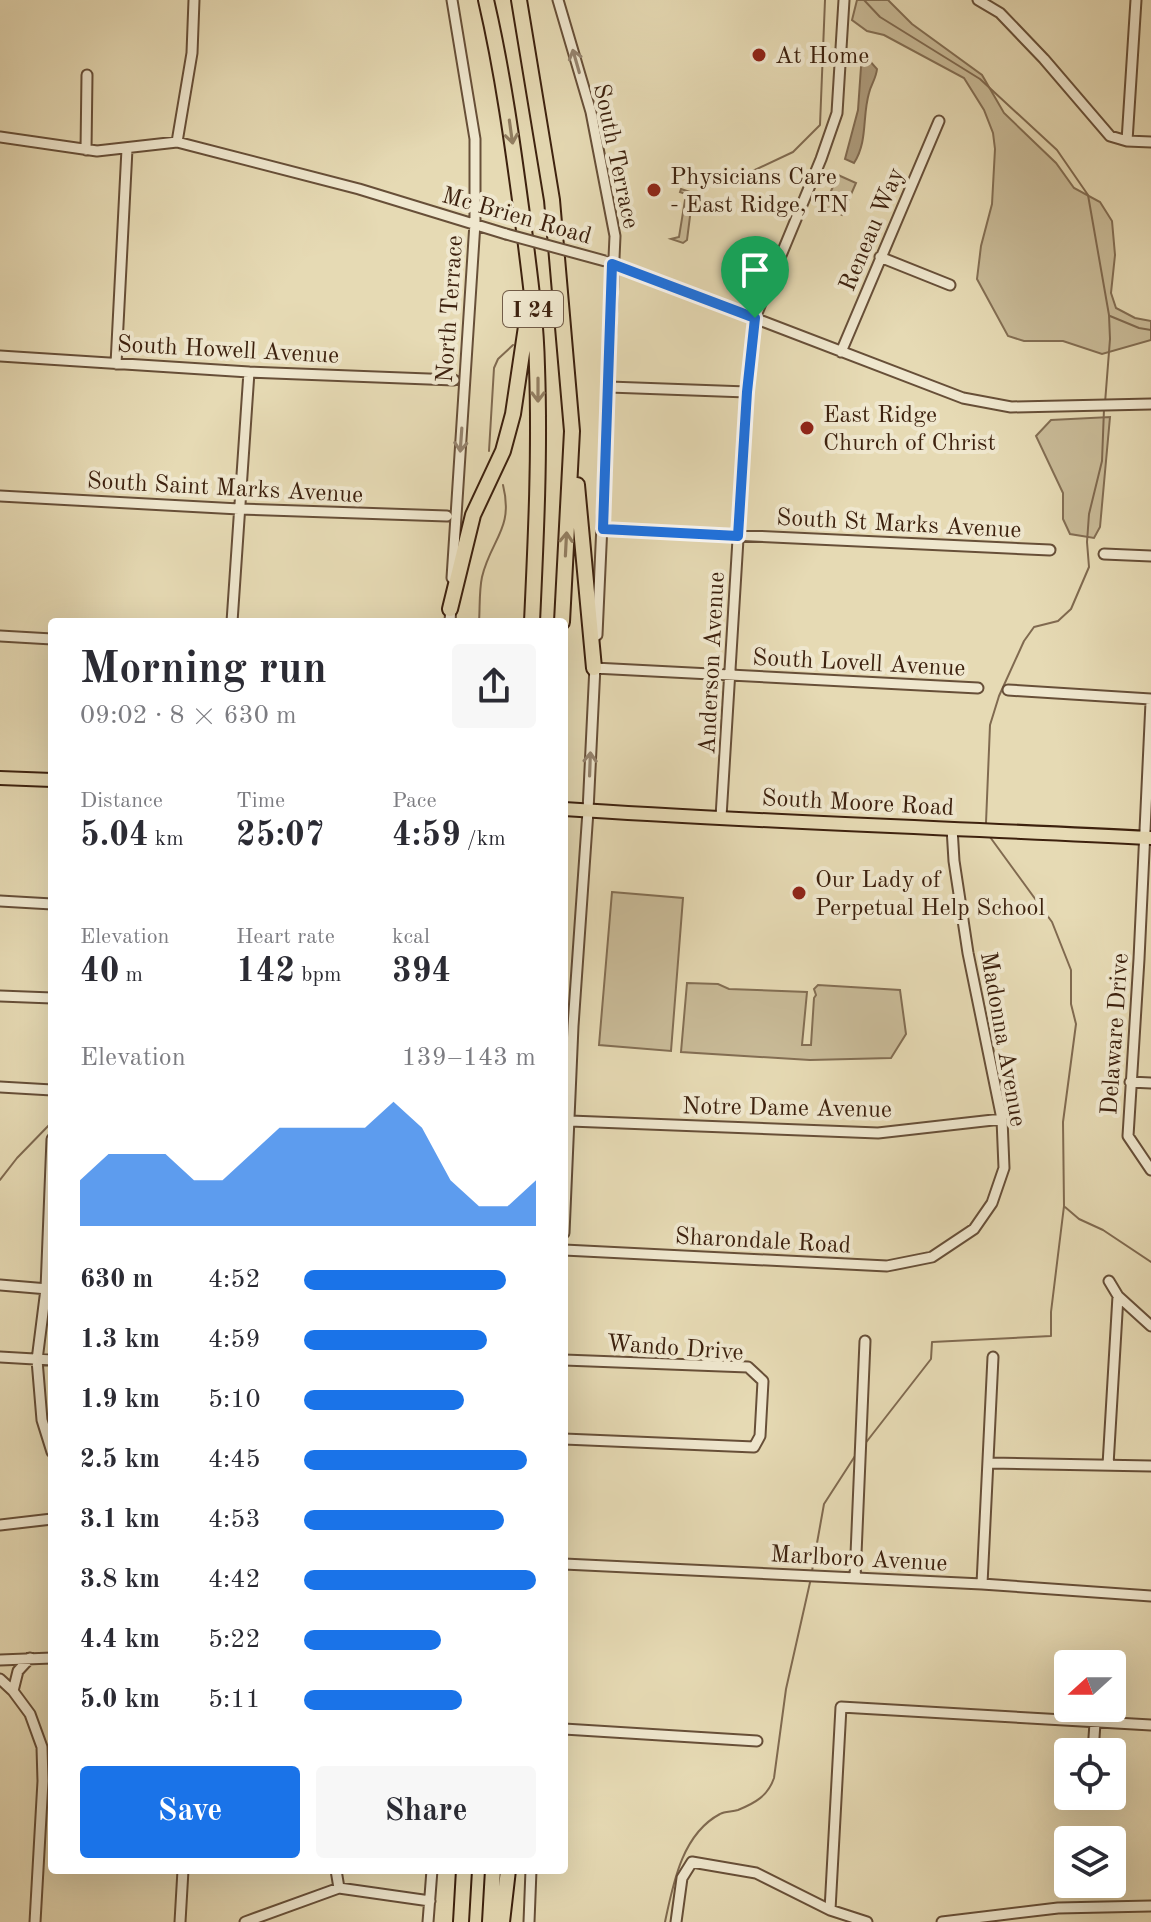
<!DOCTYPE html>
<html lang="en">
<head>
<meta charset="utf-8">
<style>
  :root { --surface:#fff; --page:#f7f7f7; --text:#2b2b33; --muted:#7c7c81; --accent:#1a73e8 }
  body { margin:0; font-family:"Old Standard TT",serif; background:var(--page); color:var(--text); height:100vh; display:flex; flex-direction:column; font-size:30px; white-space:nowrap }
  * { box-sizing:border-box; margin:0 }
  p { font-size:26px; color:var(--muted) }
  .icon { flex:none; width:44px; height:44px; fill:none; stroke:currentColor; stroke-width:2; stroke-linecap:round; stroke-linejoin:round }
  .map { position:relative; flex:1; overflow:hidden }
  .side { position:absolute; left:48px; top:618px; width:520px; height:1256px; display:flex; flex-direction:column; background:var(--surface); border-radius:8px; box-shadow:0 8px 32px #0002 }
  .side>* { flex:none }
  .needle { width:52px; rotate:249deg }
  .tools { position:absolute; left:1054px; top:1650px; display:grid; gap:16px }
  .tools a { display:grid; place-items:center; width:72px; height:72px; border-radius:8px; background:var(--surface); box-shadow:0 8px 32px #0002; font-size:40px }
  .pin { position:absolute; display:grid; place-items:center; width:68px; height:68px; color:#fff; margin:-82px -34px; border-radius:50% 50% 50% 0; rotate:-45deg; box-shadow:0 0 8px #0007 }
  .pin .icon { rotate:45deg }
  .round { display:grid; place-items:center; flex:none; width:84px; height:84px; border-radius:8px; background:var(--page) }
  .overview { display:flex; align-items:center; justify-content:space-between; height:136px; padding:0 32px }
  h1 { font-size:44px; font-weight:700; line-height:60px }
  .metrics { display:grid; grid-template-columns:repeat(3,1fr); gap:12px; height:136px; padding:8px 32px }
  .metrics div { display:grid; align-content:center }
  .metrics b { font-size:34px; font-weight:700 }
  .metrics small { font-size:22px; font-weight:400 }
  .metrics p { font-size:22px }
  .chart { height:224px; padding:16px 32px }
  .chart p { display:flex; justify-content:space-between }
  .chart svg { width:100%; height:144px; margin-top:8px; fill:var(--accent); opacity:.7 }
  .primary-button { display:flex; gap:16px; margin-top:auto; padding:16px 32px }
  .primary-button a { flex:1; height:92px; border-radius:8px; background:var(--accent); color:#fff; font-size:32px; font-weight:700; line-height:92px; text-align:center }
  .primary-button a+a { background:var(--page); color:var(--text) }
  ul { padding:0 32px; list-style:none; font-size:26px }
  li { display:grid; grid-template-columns:128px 96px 1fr; align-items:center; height:60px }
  li i { height:20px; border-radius:10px; background:var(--accent) }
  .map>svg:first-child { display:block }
  .green { fill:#c9bb98; stroke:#836e53; stroke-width:2 }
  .water { fill:#ad9b7c; stroke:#806a50; stroke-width:2 }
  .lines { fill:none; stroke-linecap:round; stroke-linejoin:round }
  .stream { stroke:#806a50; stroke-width:2 }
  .minor-casing { stroke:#674f38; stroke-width:13 }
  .major-casing { stroke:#3d210e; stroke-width:16 }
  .highway-casing { stroke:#3d210e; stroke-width:18 }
  .minor { stroke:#efe7ce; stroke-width:9 }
  .major { stroke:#e6dab4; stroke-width:12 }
  .highway { stroke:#e6dab4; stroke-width:14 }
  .minor-bridge-casing { stroke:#674f38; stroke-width:13; stroke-linecap:butt }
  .minor-bridge { stroke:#efe7ce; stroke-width:9 }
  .oneway { stroke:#96846e }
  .oneway2 { stroke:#927e61 }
  .route-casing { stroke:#fff; stroke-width:16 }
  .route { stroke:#1a73e8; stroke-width:10 }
  .poi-dot { fill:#8f2418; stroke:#efe7ce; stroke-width:3 }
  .labels { text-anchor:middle; stroke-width:8; stroke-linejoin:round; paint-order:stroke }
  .shield { fill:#efe7ce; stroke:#725c48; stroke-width:2 }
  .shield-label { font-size:22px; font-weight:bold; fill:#3d210e }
  .poi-label { font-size:24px; fill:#3d210e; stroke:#efe7ce; text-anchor:start }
  .street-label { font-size:24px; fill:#3d210e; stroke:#efe7ce }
</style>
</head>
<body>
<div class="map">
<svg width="1151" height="1922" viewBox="0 0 1151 1922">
  <rect width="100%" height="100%" fill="#e6dab4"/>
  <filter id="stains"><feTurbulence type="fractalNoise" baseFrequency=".0025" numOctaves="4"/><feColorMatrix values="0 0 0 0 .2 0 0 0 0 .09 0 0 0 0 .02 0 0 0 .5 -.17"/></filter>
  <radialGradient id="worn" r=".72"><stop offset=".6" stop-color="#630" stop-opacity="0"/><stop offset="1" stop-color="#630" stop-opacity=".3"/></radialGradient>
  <path class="green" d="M857,0H888L912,24L982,75L1004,113L1056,163L1074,188L1100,202L1112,221L1115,255L1111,293L1116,308L1135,318L1151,321V340L1102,354L1063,341H1024L1008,336L977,279L981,246L992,204L995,149L993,133L984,110L964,78L884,35L867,31L852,20Z
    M838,175L856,183L842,215L824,207Z
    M681,189L693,193L687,240L683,243L671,239L679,237L686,194L680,192Z
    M1110,417L1100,527L1094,538L1070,534L1063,519V493L1036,436L1051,420Z
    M612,892L683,898L671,1051L599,1045Z
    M687,983L718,984L729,989L807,992L802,1045H811L814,998L816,995L814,989L818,985L900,990L906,1034L891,1058L810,1060L681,1052Z"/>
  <path class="water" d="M868,59L877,69C876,79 871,84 869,93C862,117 868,141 854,163L845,159L858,110L861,67Z"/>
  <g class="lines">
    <path class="stream" d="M864,0L880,17L980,79L1057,150L1088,195L1109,315L1110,339L1105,403
      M742,176L793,152L820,125L825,0
      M1110,316L1139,328L1151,330
      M489,451L494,368L498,359L513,345
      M479,622C480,608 479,591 482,577C491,539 514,529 503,485
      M986,823L990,725L999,696L1024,641L1034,627L1058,621L1071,609L1089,567L1087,542L1089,514L1102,461L1104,409
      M0,1180L17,1158L52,1122
      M1065,1207L1079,1219L1103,1230L1151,1262
      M864,1445L931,1359L932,1342L1051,1336V1312L1064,1206L1063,1122L1076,1024L1071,1004V970L1052,922L990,837
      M812,1571L824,1504L855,1456
      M665,1922C673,1884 682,1834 720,1814C725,1811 732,1812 738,1810C755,1803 768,1796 774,1778L786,1689L811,1578"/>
    <defs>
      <path id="minor" d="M452,0L475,139V223L452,578
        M558,0L591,112L615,236L597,635
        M978,0L1000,13L1044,59L1110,136L1127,141L1151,142
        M0,137L97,151L177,142L359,189L506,234
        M1127,141L1136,0
        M177,142L192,53L194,0
        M86,150L87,75
        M880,257L950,285
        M608,262L963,398L1011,407L1151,404
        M841,352L939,121
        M0,356L249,372L454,380
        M116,364L127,149
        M609,387L747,392
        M0,496L239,509L447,516
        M603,529L1050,550
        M1104,554L1151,556
        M232,622L249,372
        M450,622L451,605
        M0,636L52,639
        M594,668L978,688
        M1008,690L1151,699
        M1151,702L1139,959L1128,1136L1151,1170
        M721,817L747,392L755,318L821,159L837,113L844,0
        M0,901L52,904
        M0,996L52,998
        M1130,1082L1151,1083
        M0,1087L52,1090
        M570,1121L878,1133L1002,1119
        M52,1139L46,1289L37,1360L42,1420L52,1452
        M564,1233L573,1026L588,811L595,666
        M564,1250L887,1266L932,1257L974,1229L992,1203L1004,1168L1002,1119L968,953L954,861L952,828
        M0,1285L48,1289
        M1118,1296L1151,1326
        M0,1357L52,1360
        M564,1360L748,1367L763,1381L760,1436L754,1447L564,1439
        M989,1463L1151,1466
        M1108,1465L1118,1296L1109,1281
        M0,1525L52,1519
        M564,1564L982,1584L1151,1596
        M855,1578L865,1341
        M982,1584L993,1357
        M0,1660L52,1658
        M0,1679L13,1691L30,1714L42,1747L43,1781L35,1922
        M13,1691L18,1671L30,1658
        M564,1729L757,1741
        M1093,1752L1095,1723
        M1090,1801V1796
        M336,1870L339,1888
        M830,1910L841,1707L1151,1725
        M180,1922L183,1870
        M245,1922L339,1888L430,1901
        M428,1922L432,1870
        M529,1922L531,1870
        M676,1922L682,1878L692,1862L756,1873L830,1910L867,1922
        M942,1922L1058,1908L1151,1906"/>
      <path id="major" d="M0,778L52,780
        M564,809C759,822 955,828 1151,838"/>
      <path id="highway" d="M486,0C503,73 513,147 523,222C529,270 536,318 537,367C540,452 536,537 532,622
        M519,0L552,200L572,431L562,622
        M577,485L594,668
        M450,609L473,515L503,451L513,414L528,313
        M461,1922L464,1870
        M490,1922L493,1870
        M502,1922L508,1870"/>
    </defs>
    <use href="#minor" class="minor-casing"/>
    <use href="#major" class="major-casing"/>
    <use href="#highway" class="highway-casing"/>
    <use href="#minor" class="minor"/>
    <use href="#major" class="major"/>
    <use href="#highway" class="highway"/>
    <defs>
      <path id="minor-bridge" d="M506,234L605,261"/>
    </defs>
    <use href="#minor-bridge" class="minor-bridge-casing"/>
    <use href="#minor-bridge" class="minor-bridge"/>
  </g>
  <defs><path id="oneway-shaft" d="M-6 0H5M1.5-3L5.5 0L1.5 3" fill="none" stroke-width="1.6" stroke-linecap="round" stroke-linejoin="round" transform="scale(2)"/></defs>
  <g class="oneway">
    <use href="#oneway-shaft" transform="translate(576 61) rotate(-106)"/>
    <use href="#oneway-shaft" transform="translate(461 440) rotate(94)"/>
    <use href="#oneway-shaft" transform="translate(590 764) rotate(-88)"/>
  </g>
  <g class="oneway2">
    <use href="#oneway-shaft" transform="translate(511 132) rotate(82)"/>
    <use href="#oneway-shaft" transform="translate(538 390) rotate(90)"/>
    <use href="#oneway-shaft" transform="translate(566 544) rotate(-87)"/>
  </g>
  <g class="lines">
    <defs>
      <path id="route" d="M612,264L755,318L747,392L738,536L603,529Z"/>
    </defs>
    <use href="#route" class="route-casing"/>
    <use href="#route" class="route"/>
  </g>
  <g class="poi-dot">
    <circle cx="759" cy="55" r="8"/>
    <circle cx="654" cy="190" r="8"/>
    <circle cx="807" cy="428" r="8"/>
    <circle cx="799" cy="893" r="8"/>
  </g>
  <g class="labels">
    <rect class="shield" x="503" y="291" width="60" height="36" rx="6"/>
    <g class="shield-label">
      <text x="533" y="317">I 24</text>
    </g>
    <g class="poi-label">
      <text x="775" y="63">At Home</text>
      <text x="670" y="184">Physicians Care<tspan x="670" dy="28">- East Ridge, TN</tspan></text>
      <text x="823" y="422">East Ridge<tspan x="823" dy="28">Church of Christ</tspan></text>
      <text x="815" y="887">Our Lady of<tspan x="815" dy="28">Perpetual Help School</tspan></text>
    </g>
    <g class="street-label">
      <text transform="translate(617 156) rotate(78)" y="8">South Terrace</text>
      <text transform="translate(517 215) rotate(16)" y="8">Mc Brien Road</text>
      <text transform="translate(871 229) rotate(-67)" y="8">Reneau Way</text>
      <text transform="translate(449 309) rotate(-86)" y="8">North Terrace</text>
      <text transform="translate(228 349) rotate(3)" y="8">South Howell Avenue</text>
      <text transform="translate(225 487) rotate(3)" y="8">South Saint Marks Avenue</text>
      <text transform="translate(899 523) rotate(3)" y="8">South St Marks Avenue</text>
      <text transform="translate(859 662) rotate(3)" y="8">South Lovell Avenue</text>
      <text transform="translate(711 663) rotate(-87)" y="8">Anderson Avenue</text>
      <text transform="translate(858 802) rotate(3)" y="8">South Moore Road</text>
      <text transform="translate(1114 1034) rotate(-86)" y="8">Delaware Drive</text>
      <text transform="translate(1004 1039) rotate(80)" y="8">Madonna Avenue</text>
      <text transform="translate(787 1107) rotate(1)" y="8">Notre Dame Avenue</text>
      <text transform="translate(763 1240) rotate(3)" y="8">Sharondale Road</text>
      <text transform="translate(675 1347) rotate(4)" y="8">Wando Drive</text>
      <text transform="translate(859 1558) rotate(3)" y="8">Marlboro Avenue</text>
    </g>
  </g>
  <rect width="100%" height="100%" filter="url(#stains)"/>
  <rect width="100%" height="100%" fill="url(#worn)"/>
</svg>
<div class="tools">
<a><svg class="needle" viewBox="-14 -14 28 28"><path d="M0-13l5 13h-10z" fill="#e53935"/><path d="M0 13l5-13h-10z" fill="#7c7c81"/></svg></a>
<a><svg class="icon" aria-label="locate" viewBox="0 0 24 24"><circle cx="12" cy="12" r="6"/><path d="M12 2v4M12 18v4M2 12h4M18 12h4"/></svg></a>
<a><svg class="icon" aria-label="layers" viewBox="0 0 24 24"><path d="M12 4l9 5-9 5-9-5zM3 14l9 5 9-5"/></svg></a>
</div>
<div class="pin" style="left:755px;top:318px;background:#1e9e55"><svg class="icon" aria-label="arrive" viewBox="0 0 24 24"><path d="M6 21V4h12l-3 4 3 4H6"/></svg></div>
<section class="side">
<div class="overview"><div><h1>Morning run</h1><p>09:02 · 8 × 630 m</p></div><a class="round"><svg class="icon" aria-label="share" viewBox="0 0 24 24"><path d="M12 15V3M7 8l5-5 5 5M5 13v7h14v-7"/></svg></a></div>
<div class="metrics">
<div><p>Distance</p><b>5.04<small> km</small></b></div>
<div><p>Time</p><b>25:07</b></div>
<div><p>Pace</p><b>4:59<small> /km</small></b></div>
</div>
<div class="metrics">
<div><p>Elevation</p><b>40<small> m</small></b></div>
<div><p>Heart rate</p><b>142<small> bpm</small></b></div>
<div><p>kcal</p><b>394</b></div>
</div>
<div class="chart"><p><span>Elevation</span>139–143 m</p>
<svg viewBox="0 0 160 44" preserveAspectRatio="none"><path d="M0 44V30L10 22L20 22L30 22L40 30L50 30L60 22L70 14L80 14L90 14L100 14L110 6L120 14L130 30L140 38L150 38L160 30V44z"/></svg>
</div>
<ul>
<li><b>630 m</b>4:52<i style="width:87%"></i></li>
<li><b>1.3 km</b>4:59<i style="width:79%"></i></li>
<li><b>1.9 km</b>5:10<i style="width:69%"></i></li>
<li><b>2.5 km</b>4:45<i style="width:96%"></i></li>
<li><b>3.1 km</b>4:53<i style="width:86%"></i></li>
<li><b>3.8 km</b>4:42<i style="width:100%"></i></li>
<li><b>4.4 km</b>5:22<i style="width:59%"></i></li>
<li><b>5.0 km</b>5:11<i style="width:68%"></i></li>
</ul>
<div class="primary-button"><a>Save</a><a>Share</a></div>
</section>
</div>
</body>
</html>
